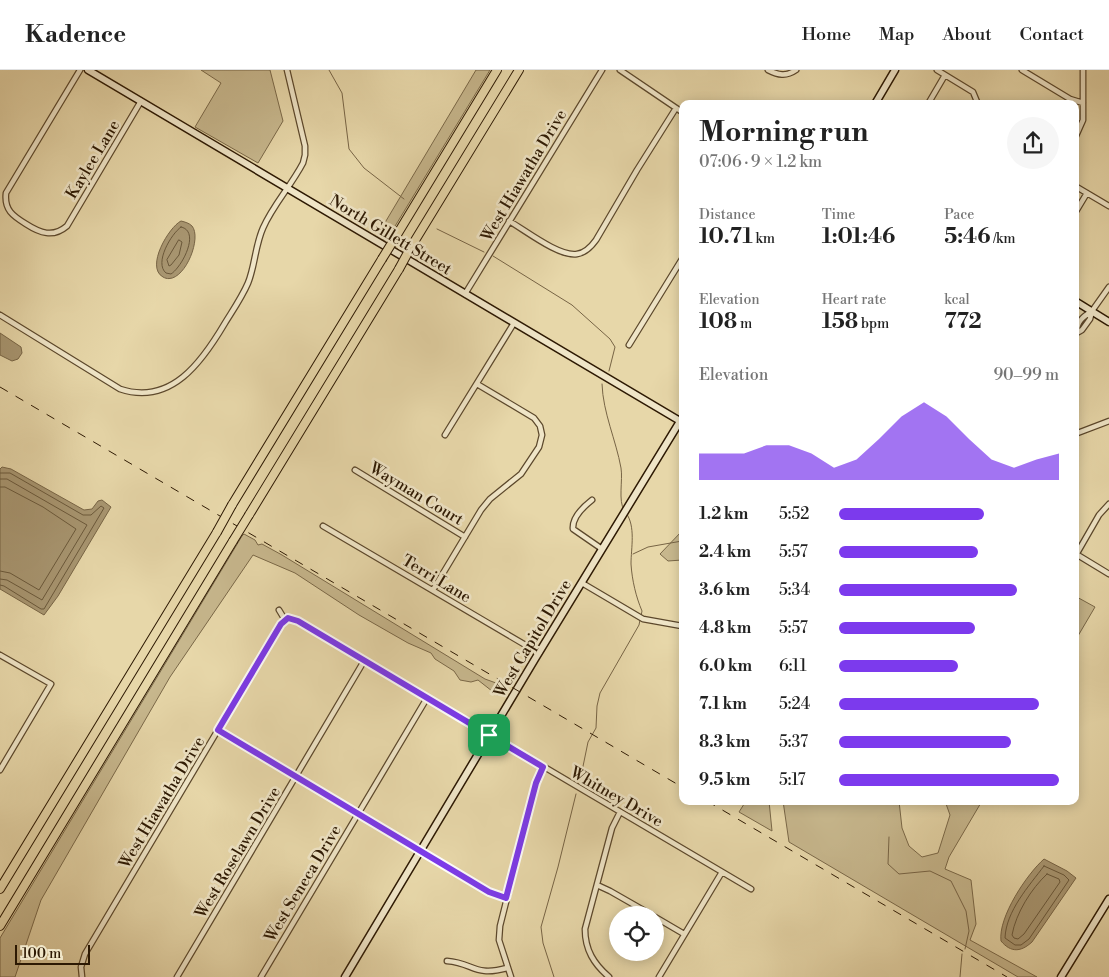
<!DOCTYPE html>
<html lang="en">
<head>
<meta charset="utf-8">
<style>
  :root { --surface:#fff; --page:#f6f6f6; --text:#222; --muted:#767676; --line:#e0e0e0; --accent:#7c3aed }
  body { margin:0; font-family:"Libre Bodoni",serif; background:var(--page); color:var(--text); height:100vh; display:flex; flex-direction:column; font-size:19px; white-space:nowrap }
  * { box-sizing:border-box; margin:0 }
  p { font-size:16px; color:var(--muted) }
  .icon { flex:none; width:28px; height:28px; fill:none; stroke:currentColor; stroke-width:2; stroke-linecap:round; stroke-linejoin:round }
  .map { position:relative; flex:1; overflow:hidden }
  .side { position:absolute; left:679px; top:30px; width:400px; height:705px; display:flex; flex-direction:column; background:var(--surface); border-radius:10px; box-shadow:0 2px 12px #0003 }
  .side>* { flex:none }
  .controls { position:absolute; left:609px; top:836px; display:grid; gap:10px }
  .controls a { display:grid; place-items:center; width:55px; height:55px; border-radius:50%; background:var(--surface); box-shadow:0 2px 12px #0003; font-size:25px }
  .scale { position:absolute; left:15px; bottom:12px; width:75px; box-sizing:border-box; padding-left:5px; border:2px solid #2d1903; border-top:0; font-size:14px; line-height:18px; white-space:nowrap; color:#2d1903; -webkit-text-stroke:4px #efe5c7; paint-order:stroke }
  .pin { position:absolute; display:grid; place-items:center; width:42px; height:42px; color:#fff; margin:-21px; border-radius:10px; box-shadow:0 2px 8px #0006 }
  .round { display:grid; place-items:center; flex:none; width:52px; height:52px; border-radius:26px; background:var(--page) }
  .overview { display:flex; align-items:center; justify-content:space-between; height:85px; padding:0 20px }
  h1 { font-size:28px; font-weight:700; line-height:38px }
  .metrics { display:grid; grid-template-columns:repeat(3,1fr); gap:8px; height:85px; padding:5px 20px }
  .metrics div { display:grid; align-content:center }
  .metrics b { font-size:21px; font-weight:700 }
  .metrics small { font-size:14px; font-weight:400 }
  .metrics p { font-size:14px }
  .chart { height:140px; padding:10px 20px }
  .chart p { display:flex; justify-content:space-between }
  .chart svg { width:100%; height:90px; margin-top:5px; fill:var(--accent); opacity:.7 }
  ul { padding:0 20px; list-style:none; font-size:16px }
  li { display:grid; grid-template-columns:80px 60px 1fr; align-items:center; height:38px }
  li i { height:12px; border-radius:6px; background:var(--accent) }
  header { display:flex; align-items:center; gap:30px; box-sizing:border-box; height:70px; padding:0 25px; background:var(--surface); border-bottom:1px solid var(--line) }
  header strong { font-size:24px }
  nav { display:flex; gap:28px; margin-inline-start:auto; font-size:18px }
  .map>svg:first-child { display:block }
  .green { fill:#c7b78d; stroke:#7a6848 }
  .water { fill:#a89671; stroke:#776445 }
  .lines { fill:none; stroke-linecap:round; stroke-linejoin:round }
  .shore { stroke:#6a583a; stroke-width:1 }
  .stream { stroke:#776445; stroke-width:1 }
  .street-casing { stroke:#5c482c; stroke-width:7 }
  .secondary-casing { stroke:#2d1903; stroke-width:9 }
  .highway-casing { stroke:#2d1903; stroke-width:10 }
  .street { stroke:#efe5c7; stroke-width:4.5 }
  .secondary { stroke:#efe5c7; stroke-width:6 }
  .highway { stroke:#e7d7a9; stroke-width:8 }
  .rail { stroke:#2d1903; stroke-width:1; stroke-dasharray:9 9; stroke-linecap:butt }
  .highway-bridge-casing { stroke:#2d1903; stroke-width:10; stroke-linecap:butt }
  .highway-bridge { stroke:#e7d7a9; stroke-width:8 }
  .route-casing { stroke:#fff; stroke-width:10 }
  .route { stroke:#7c3aed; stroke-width:6 }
  .labels { text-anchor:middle; stroke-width:5; stroke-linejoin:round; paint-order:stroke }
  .street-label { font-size:16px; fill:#2d1903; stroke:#efe5c7 }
</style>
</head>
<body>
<header>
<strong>Kadence</strong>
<nav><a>Home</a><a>Map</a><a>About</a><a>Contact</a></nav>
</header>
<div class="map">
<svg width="1109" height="907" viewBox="0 0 1109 907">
  <rect width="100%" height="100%" fill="#e7d7a9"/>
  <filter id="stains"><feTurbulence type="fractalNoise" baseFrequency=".004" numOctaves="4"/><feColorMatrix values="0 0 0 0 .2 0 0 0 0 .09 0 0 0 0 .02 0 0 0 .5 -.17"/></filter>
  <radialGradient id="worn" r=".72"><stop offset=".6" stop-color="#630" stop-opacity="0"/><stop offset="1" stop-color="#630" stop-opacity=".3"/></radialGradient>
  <path class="green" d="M201,0H270L283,51L258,93L195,57L221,13Z
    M476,0H490L386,171L377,166Z
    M682,461V490L668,491L660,484Z
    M244,464L255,470L258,475L262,474L282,485L485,609L496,613L500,620L505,623L497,625L478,610L471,612L460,610L454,601L435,589L431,583L408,573L359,545L295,503L253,485L170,607L41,830L15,907H0V868L242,466Z
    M1075,526L1095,537L1075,571Z
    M746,731H769L772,761L739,742Z
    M783,731H899L902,758L909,776L922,787L938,783L950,745L945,731H982L949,787L945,799L971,810L976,854L970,870L1037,907H1018L789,772Z"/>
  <path class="water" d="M181,151C185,152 189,153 192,156C203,169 182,218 163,207C145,197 169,157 181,151Z
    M0,263L21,277L22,283L18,289L12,291L0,285Z
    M2,397L11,399L84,440L92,439L98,431L102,430L111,437L58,526L44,545L0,519V399Z
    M1044,789L1067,801L1076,808L1032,872C1021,882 1011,883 1001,871C998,847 1027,804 1044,789Z"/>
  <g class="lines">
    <path class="shore" d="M181,157C201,161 182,197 171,204L166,203C154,193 171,164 181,157Z
      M179,170L182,172L179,185L171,195L169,196L167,190Z
      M0,403H10L83,445H91L101,436L104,438L44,539H41L4,516L0,515
      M0,409H7L87,455L42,530L7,510L0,509
      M0,417H5L43,437L76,459L39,520L10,503L0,501
      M1044,796L1064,805L1069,810L1029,869L1021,875H1015L1005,868C1006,841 1029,816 1044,796Z
      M1047,804L1059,809L1060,812L1024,864L1018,869L1014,868L1012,865C1016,843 1031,819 1047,804Z"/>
    <path class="stream" d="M329,0L342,23L349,79L364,98L404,129
      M437,159L484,182
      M493,186L572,235L610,269L615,277L609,301
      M602,314C603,343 616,370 621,398C623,410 618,431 624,440
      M626,443C636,456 631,478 631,494C632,510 636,527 642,541L641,546
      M633,484L648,477L682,471
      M580,711L588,672L596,658L597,636L600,623L639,555L640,550
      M889,767L888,794L899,804L930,801L951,811L966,841L969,861L965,879
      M554,907L543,873L541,857L558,797L576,724
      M960,907L962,884"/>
    <defs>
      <path id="street" d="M80,0L6,123C4,140 13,146 26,154C40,163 53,168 67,156L141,31
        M620,0L682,42
        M768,0C778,5 786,7 796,0
        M937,0L973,22L978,34
        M1022,0L1070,29L1083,33
        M928,34L945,5
        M1075,68L1083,50V0
        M1075,116L1109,136
        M1075,143L1087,123
        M509,151C525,160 559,187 577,184C585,183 591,177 596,170L637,100L676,38
        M465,224L602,0
        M0,245L120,319C171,336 202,292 225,253C233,240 242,227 248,213C255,196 255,176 263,158C273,135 291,116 303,93L305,85V76L287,0
        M1077,262C1076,252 1084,246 1092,241
        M1075,264L1082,260L1090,249L1092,241L1109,217
        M629,275L682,189
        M1075,364L1109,351
        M445,365L514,253
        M355,400L465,467
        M592,430C583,437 572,448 573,459L602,479
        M323,456L539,583
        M1076,484L1109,504
        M1076,485L1099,445L1109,434
        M582,513L643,549L682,556
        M433,520L481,440L490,429L521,404L539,377L542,365L540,356L534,348L477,314
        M279,540L285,550
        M0,585L51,614L0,700
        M218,660L489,822L506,829
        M597,815L610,821L652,845
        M655,847L684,864
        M447,891C474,893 474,907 507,898
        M82,907L81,897L85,884L279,557L288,548L297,551L751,819
        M177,907L364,591
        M261,907L427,628
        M511,907L499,870L500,856L536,713L543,697
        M609,907C594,894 585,880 585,859L612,758L620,742
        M659,907L722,802"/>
      <path id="secondary" d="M88,0L680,351
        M875,34L895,0
        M1075,231L1109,252
        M345,907L535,589L682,348
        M1061,907L1109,829"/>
      <path id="highway" d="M395,168L497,0
        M411,177L519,0
        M232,435L382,189
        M249,445L399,199
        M0,819L217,462
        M0,856L233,471"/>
    </defs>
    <use href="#street" class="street-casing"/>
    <use href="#secondary" class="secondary-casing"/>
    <use href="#highway" class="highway-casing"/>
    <use href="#street" class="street"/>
    <use href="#secondary" class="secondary"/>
    <use href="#highway" class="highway"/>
    <path class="rail" d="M0,317L682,717
      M707,731L1007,907"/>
    <defs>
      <path id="highway-bridge" d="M382,189L395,168
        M399,199L411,177
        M217,462L232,435
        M233,471L249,445"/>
    </defs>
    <use href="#highway-bridge" class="highway-bridge-casing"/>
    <use href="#highway-bridge" class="highway-bridge"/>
  </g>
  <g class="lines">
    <defs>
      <path id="route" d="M288,548L298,551L543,697L536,713L506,828L489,822L218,660L281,554Z"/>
    </defs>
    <use href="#route" class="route-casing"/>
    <use href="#route" class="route"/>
  </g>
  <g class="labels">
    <g class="street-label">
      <text transform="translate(92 89) rotate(-59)" y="6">Kaylee Lane</text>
      <text transform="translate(523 105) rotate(-59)" y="6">West Hiawatha Drive</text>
      <text transform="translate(391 164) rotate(31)" y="6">North Gillett Street</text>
      <text transform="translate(417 423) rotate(31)" y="6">Wayman Court</text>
      <text transform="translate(437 508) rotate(31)" y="6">Terri Lane</text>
      <text transform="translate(532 568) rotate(-59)" y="6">West Capitol Drive</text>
      <text transform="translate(617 726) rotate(30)" y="6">Whitney Drive</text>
      <text transform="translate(161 732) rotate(-59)" y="6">West Hiawatha Drive</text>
      <text transform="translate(237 782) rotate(-59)" y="6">West Roselawn Drive</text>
      <text transform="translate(302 813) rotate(-59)" y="6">West Seneca Drive</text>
    </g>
  </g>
  <rect width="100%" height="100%" filter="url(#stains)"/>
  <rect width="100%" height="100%" fill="url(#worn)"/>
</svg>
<div class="controls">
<a><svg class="icon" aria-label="locate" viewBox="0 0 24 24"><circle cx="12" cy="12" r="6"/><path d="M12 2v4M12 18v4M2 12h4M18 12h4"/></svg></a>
</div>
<div class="scale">100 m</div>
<div class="pin" style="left:489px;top:665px;background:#1e9e55"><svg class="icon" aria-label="arrive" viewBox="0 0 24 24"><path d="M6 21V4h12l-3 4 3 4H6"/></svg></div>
<section class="side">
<div class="overview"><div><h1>Morning run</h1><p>07:06 · 9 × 1.2 km</p></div><a class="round"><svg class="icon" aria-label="share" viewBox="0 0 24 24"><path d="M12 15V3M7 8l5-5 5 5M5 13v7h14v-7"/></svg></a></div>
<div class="metrics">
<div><p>Distance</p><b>10.71<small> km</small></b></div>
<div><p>Time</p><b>1:01:46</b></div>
<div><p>Pace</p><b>5:46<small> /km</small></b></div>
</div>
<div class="metrics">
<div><p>Elevation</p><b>108<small> m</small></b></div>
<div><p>Heart rate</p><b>158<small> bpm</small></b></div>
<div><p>kcal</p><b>772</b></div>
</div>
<div class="chart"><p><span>Elevation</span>90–99 m</p>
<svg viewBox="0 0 160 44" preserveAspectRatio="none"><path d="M0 44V31L10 31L20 31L30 27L40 27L50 31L60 38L70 34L80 24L90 13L100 6L110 13L120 24L130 34L140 38L150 34L160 31V44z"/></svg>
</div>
<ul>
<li><b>1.2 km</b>5:52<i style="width:66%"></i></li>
<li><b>2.4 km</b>5:57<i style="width:63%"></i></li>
<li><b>3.6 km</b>5:34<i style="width:81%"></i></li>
<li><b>4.8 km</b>5:57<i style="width:62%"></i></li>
<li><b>6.0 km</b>6:11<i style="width:54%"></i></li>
<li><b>7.1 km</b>5:24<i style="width:91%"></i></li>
<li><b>8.3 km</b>5:37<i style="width:78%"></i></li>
<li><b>9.5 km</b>5:17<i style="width:100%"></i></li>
</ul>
</section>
</div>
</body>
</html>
